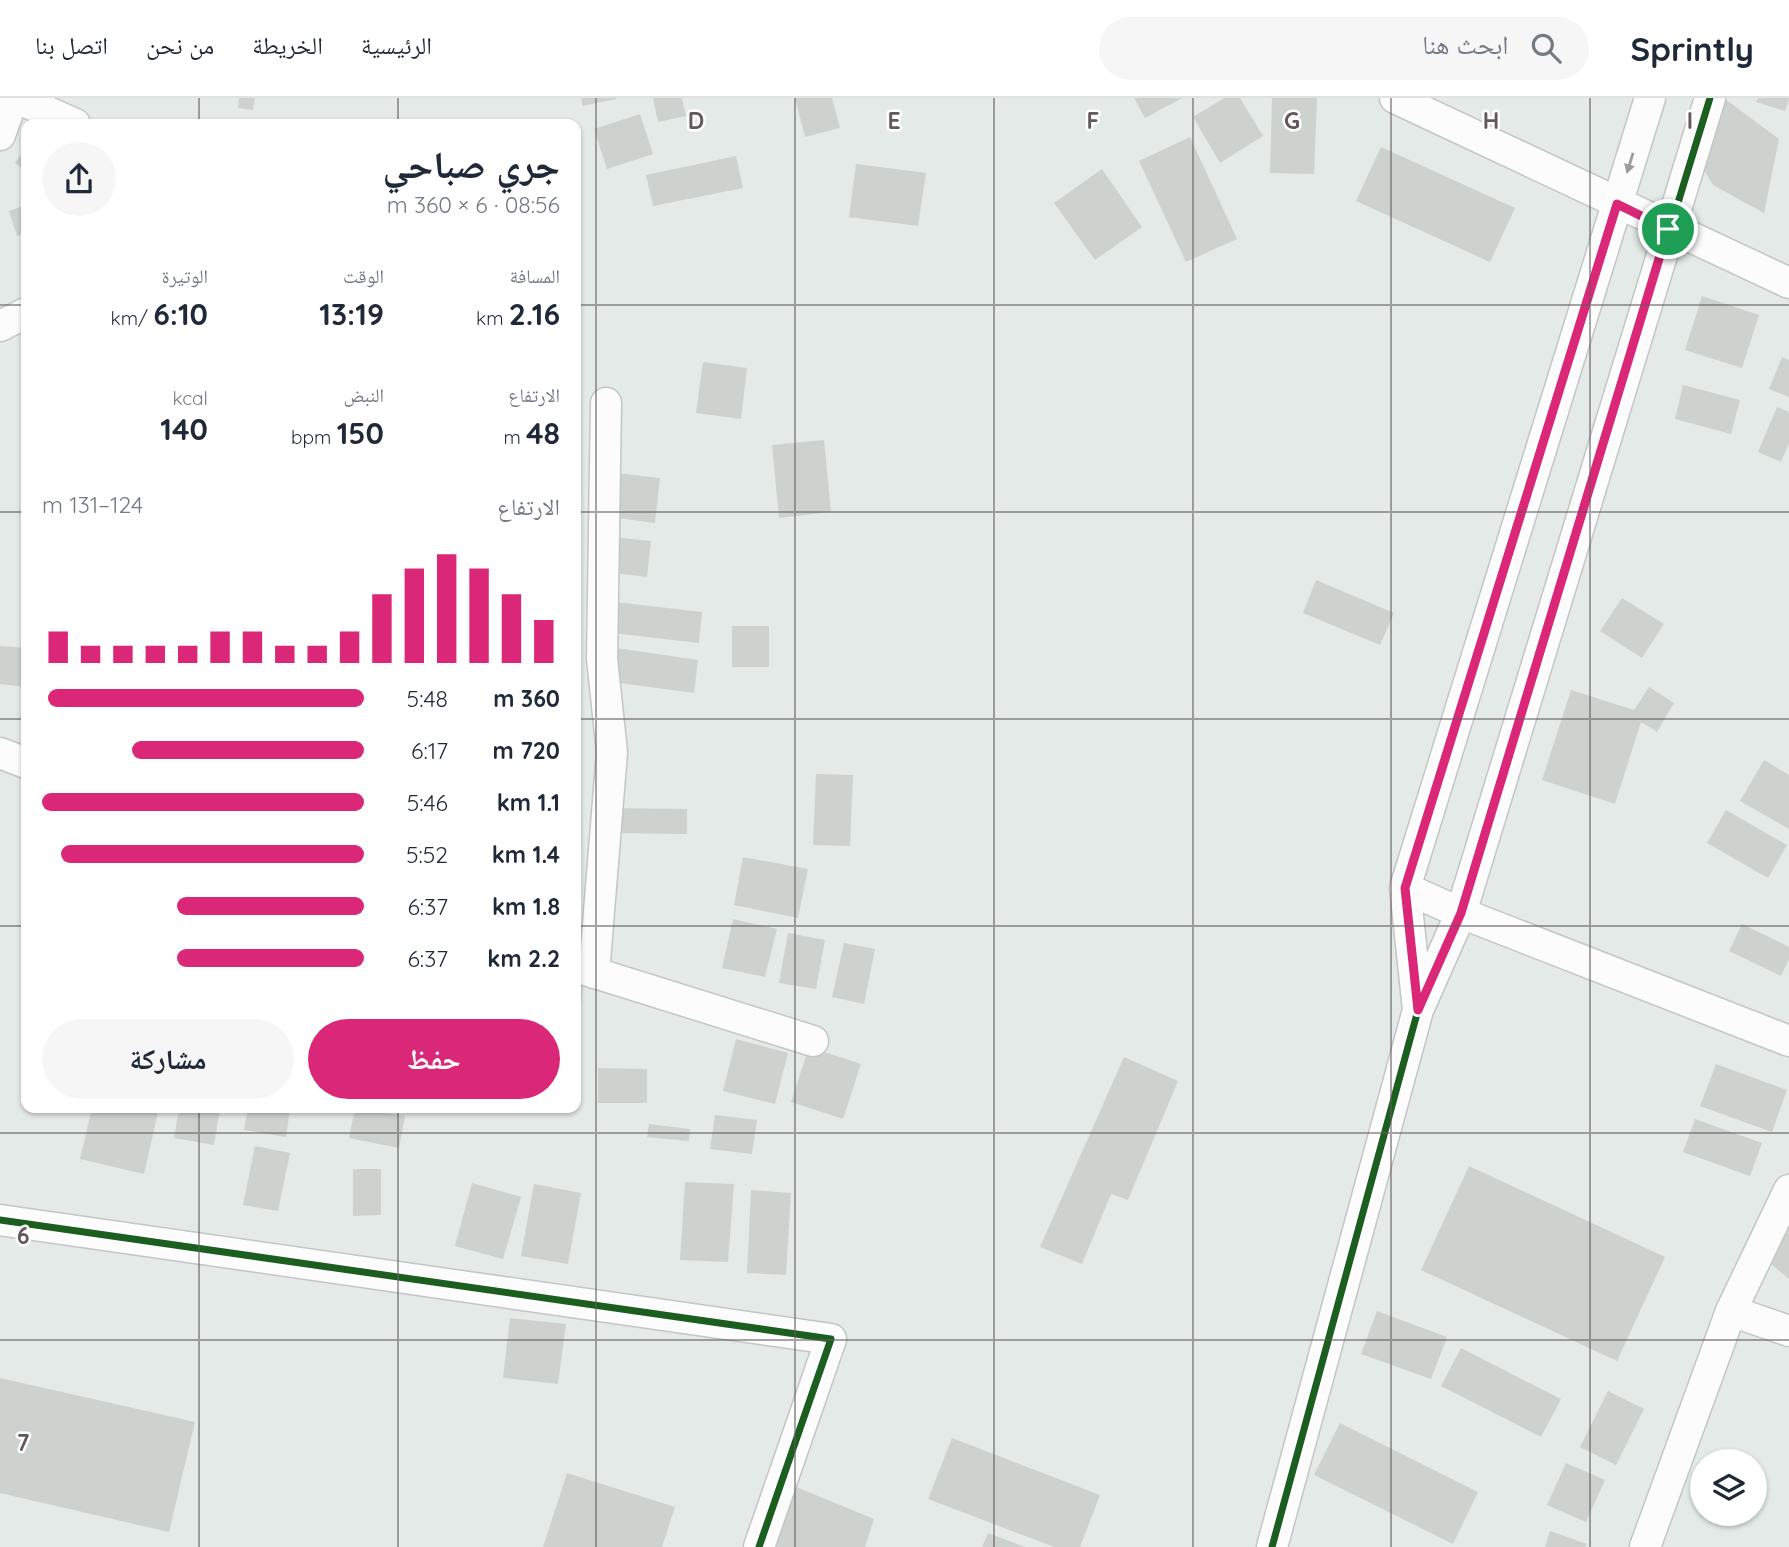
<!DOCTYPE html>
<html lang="ar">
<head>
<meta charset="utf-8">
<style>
  :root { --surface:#fff; --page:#f6f6f7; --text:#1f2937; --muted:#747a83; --line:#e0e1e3; --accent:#db2777 }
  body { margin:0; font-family:Quicksand,"Noto Naskh Arabic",sans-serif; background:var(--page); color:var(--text); direction:rtl; height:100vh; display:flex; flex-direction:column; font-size:26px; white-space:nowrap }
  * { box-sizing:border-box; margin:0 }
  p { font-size:23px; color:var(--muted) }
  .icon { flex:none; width:38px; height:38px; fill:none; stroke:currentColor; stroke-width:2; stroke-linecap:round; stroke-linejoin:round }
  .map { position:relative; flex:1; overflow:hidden; direction:ltr }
  .sheet { position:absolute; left:21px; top:21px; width:560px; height:994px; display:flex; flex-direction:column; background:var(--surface); border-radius:14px; box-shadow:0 2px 5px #0004; direction:rtl }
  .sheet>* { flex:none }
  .fabs { position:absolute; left:1690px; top:1351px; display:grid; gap:14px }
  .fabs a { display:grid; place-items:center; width:77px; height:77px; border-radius:50%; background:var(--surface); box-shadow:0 2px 5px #0004; font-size:35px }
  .pin { position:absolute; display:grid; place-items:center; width:60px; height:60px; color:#fff; margin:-30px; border:4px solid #fff; border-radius:50%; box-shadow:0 2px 7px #0007 }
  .round { display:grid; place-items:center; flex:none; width:74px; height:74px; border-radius:37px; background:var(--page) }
  .head { display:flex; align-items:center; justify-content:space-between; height:119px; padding:0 21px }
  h1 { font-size:38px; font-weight:800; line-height:52px }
  .figures { display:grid; grid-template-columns:repeat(3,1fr); gap:10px; height:119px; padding:7px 21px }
  .figures div { display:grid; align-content:center }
  .figures b { font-size:30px; font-weight:800 }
  .figures small { font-size:19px; font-weight:400 }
  .figures p { font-size:19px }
  .chart { height:196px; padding:14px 21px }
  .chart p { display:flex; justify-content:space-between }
  .chart svg { width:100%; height:126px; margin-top:7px; stroke:var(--accent); stroke-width:6 }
  .button { display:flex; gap:14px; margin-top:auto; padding:14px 21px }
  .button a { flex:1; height:80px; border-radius:42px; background:var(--accent); color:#fff; font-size:28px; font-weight:800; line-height:80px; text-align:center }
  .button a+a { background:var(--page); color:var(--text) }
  ul { padding:0 21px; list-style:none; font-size:23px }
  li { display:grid; grid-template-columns:112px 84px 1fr; align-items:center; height:52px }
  li i { height:18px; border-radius:9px; background:var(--accent) }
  header { display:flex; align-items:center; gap:42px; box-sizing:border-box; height:98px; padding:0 35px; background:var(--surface); border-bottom:2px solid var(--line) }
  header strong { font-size:33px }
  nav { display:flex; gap:38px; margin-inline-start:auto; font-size:24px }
  .search { width:490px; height:63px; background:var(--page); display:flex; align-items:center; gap:18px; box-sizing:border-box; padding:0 24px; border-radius:38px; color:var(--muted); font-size:26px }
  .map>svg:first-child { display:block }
  .building { fill:#cdd2cf }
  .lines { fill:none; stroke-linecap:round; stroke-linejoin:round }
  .minor-casing { stroke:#c4c6c5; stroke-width:33 }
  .minor { stroke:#fbfcfb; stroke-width:30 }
  .cycleway-casing { stroke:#fff; stroke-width:11 }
  .cycleway { stroke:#1b5e20; stroke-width:7 }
  .oneway { fill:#9f9a9d }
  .route-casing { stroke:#fff; stroke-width:14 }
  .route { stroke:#db2777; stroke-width:9 }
  .grid { fill:none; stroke:#62595f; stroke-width:2; stroke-opacity:0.55 }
  .grid-label { font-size:23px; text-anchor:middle; font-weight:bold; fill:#62595f; stroke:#fff; stroke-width:5; stroke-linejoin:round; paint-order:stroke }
</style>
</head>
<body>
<header>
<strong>Sprintly</strong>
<div class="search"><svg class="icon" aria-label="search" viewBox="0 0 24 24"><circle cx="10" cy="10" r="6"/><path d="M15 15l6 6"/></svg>ابحث هنا</div>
<nav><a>الرئيسية</a><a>الخريطة</a><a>من نحن</a><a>اتصل بنا</a></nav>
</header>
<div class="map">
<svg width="1789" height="1449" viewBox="0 0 1789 1449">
  <rect width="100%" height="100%" fill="#e3eae7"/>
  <path class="building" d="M239,0H255L253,12L238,10Z
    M581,0H616V1L583,8Z
    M653,0H682L686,18L658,24Z
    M795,0H832L840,30L805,39Z
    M1134,0H1182L1145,20Z
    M1224,0H1240L1263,38L1220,65L1193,19Z
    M1272,0H1317L1314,76L1270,75Z
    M1758,0H1789V1L1785,13L1756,4Z
    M1725,1L1779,41L1764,115L1713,87L1704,72Z
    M640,16L653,56L607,71L594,31Z
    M1190,39L1237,141L1186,164L1139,63Z
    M26,49V73L15,65Z
    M1381,49L1515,110L1490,164L1356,103Z
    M736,58L743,90L653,108L646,77Z
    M856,66L926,75L918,128L849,119Z
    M1102,71L1142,129L1095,162L1054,105Z
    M26,107V135L17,138L9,113Z
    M1702,198L1759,217L1742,270L1685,252Z
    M1782,259L1789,262V299L1769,291Z
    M703,264L747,270L741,321L696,315Z
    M1683,287L1740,302L1731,336L1675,321Z
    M1777,309L1789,314V345L1781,364L1758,354Z
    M824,342L831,414L779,420L772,347Z
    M607,374L660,380L655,425L602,418Z
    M593,437L651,443L647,479L589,472Z
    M1316,482L1394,515L1380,547L1303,515Z
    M1622,500L1664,526L1642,560L1600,533Z
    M607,503L702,514L699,545L604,534Z
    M732,528H769V569H732Z
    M0,548L26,550V589L0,586Z
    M610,549L698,562L694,595L605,583Z
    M1649,589L1674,605L1657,634L1641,624L1615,706L1542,682L1571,592L1634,612Z
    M1764,662L1789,677V731L1740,703Z
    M816,676L853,677L850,748L813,747Z
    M606,710L687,711V736L606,735Z
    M1726,712L1787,747L1768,780L1707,745Z
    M743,759L808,771L798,820L734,807Z
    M733,821L777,831L765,879L722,870Z
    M1742,826L1789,849V861L1781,878L1729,853Z
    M788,835L825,842L816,891L779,885Z
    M844,845L875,851L864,906L832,899Z
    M576,877H584L579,929H576Z
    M736,941L788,955L775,1006L723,993Z
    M809,949L861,966L843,1021L791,1004Z
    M1124,959L1178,983L1128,1102L1111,1096L1082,1166L1040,1149Z
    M1716,966L1787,992L1772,1034L1700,1008Z
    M598,970L647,971V1005H598Z
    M92,1010H159L144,1076L80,1061Z
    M179,1010L220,1011L214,1047L174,1040Z
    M248,1010L290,1011L286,1039L244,1032Z
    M355,1010L405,1018L399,1050L349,1040Z
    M715,1017L757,1022L752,1056L710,1051Z
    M1695,1021L1762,1045L1750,1078L1683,1054Z
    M649,1026L690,1031L689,1043L647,1039Z
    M255,1048L290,1055L278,1113L243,1107Z
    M1469,1068L1665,1159L1617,1263L1421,1172Z
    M353,1071H381V1117L353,1118Z
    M685,1084L734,1086L728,1164L680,1162Z
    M472,1085L521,1099L503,1161L455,1148Z
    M534,1086L581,1095L568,1166L521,1158Z
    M751,1092L791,1095L786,1177L747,1175Z
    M1789,1130V1181L1764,1160Z
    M1377,1213L1447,1239L1431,1281L1361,1256Z
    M510,1220L566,1226L558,1286L503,1280Z
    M1461,1250L1561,1301L1541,1339L1441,1288Z
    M0,1280L195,1324L169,1434L0,1395Z
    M1608,1293L1644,1311L1616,1367L1580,1349Z
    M1340,1325L1478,1394L1453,1446L1314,1377Z
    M952,1340L1100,1397L1080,1449H1054L928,1401Z
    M1566,1365L1605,1382L1586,1424L1547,1407Z
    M567,1375L675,1409L662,1449H543Z
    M779,1382L874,1421L865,1449H751Z
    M1550,1433L1587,1446L1585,1449H1545Z
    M988,1435L1025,1449H982Z"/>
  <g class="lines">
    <defs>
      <path id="minor" d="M17,0L75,26
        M1395,0L1789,185
        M0,37L13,0
        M0,228L26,215
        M0,655L26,665
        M1405,790L1461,815L1789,943
        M576,869L813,943
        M594,875L612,654L602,561L606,305
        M1418,912L1405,790L1650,0
        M0,1122L831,1241L759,1449
        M1731,1213L1789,1092
        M1272,1449L1418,912L1461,815L1710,0
        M1645,1449L1731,1213L1789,1233"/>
    </defs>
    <use href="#minor" class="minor-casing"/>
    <use href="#minor" class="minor"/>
    <defs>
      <path id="cycleway" d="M0,1122L831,1241L759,1449
        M1272,1449L1418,912L1461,815L1710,0"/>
    </defs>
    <use href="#cycleway" class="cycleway-casing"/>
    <use href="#cycleway" class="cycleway"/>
  </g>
  <defs><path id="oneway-solid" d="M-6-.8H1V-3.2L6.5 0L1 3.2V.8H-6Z" transform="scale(1.75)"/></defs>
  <use class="oneway" href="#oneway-solid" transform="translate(1630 65) rotate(107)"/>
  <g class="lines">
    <defs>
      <path id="route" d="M1617,106L1668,131L1461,815L1418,912L1405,790Z"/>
    </defs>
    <use href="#route" class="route-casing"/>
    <use href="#route" class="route"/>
  </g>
  <path class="grid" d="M199,0V26M398,0V26M596,0V1449M795,0V1449M994,0V1449M1193,0V1449M1391,0V1449M1590,0V1449M0,207H26M576,207H1789M0,414H26M576,414H1789M0,621H26M576,621H1789M0,828H26M576,828H1789M199,1010V1449M398,1010V1449M0,1035H1789M0,1242H1789"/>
  <g class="grid-label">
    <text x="696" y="31">D</text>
    <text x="894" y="31">E</text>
    <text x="1093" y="31">F</text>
    <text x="1292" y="31">G</text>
    <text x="1491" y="31">H</text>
    <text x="1690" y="31">I</text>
    <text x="23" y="1146">6</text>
    <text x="23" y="1353">7</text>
  </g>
</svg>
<div class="fabs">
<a><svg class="icon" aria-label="layers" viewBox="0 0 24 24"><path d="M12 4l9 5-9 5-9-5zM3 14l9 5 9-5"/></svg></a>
</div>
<div class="pin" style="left:1668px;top:131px;background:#1e9e55"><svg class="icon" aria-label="arrive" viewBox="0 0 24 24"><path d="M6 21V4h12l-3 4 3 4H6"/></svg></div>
<section class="sheet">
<div class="head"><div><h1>جري صباحي</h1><p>08:56 · 6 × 360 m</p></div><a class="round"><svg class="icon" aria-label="share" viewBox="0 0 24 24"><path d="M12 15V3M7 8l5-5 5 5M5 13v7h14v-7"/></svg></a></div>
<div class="figures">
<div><p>المسافة</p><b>2.16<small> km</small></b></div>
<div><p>الوقت</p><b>13:19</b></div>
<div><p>الوتيرة</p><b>6:10<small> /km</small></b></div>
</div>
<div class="figures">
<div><p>الارتفاع</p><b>48<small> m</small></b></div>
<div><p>النبض</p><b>150<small> bpm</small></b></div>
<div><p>kcal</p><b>140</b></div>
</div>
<div class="chart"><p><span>الارتفاع</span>124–131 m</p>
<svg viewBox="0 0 160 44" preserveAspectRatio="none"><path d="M5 44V33M15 44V38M25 44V38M35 44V38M45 44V38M55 44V33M65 44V33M75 44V38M85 44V38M95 44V33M105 44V20M115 44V11M125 44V6M135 44V11M145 44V20M155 44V29"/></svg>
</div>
<ul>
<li><b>360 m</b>5:48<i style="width:98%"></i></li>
<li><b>720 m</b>6:17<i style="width:72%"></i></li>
<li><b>1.1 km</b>5:46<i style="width:100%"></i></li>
<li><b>1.4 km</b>5:52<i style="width:94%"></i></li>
<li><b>1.8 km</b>6:37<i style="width:58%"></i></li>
<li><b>2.2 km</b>6:37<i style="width:58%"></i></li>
</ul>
<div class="button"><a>حفظ</a><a>مشاركة</a></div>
</section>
</div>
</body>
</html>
